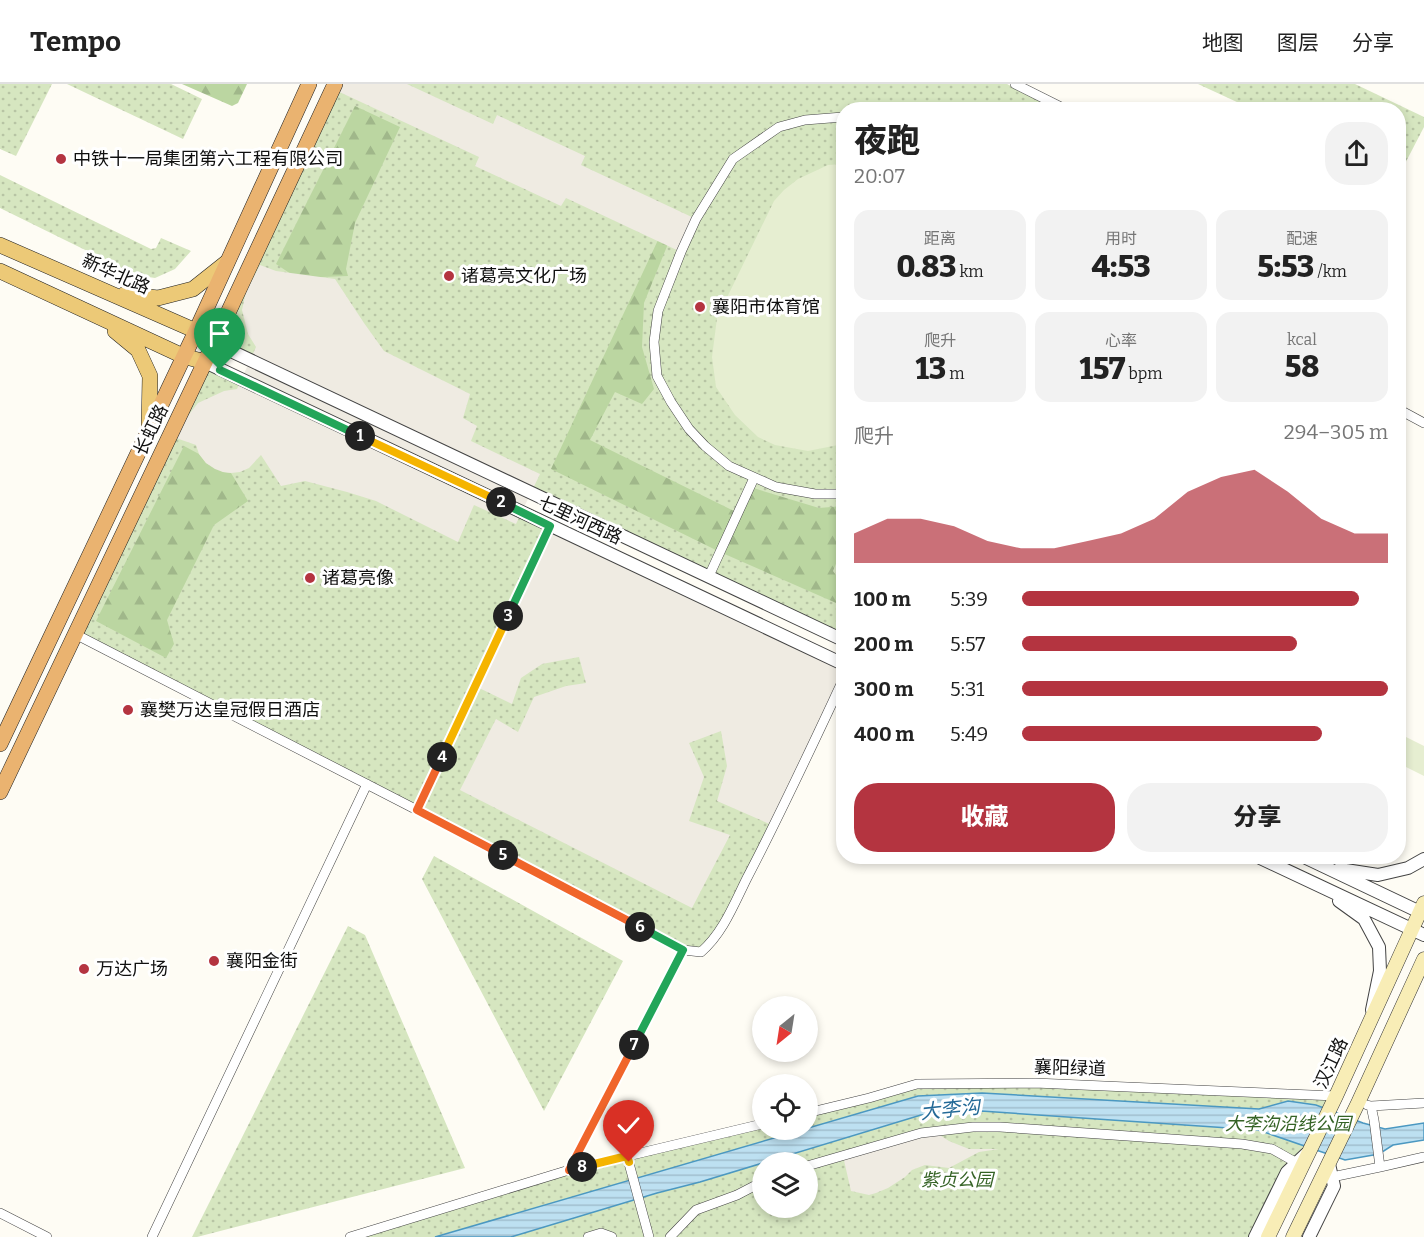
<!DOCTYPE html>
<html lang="zh">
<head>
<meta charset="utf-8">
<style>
  :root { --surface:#fff; --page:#f2f2f2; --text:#222; --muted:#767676; --line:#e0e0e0; --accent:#b43440 }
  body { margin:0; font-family:Bitter,"Noto Sans SC",serif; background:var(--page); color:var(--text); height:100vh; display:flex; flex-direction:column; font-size:22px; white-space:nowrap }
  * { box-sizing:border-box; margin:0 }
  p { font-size:20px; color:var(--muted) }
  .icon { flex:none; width:33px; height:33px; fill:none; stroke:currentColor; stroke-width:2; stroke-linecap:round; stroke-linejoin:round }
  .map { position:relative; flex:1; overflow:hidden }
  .details { position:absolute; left:836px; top:18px; width:570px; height:762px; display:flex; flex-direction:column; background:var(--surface); border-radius:24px; box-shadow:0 3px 9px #0003 }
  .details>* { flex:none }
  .needle { width:39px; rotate:210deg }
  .tools { position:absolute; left:752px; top:912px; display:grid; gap:12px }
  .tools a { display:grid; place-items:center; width:66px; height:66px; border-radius:50%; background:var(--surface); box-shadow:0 3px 9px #0003; font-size:30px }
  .pin { position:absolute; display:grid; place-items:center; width:51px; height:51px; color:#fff; margin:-62px -26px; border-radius:50% 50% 50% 0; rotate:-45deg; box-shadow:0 0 6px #0007 }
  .pin .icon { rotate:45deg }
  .km { position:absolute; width:30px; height:30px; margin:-15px; border-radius:50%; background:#222; color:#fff; font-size:16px; line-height:30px; text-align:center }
  .round { display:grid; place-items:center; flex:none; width:63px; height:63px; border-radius:24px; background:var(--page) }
  .headline { display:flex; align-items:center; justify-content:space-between; height:102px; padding:0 18px }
  h1 { font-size:33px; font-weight:800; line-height:45px }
  .figures { display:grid; grid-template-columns:repeat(3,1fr); gap:9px; height:102px; padding:6px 18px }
  .figures div { display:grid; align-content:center; border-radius:15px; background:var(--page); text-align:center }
  .figures b { font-size:30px; font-weight:800 }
  .figures small { font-size:16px; font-weight:400 }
  .figures p { font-size:16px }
  .chart { height:168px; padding:12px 18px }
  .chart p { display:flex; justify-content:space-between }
  .chart svg { width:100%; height:108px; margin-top:6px; fill:var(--accent); opacity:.7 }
  .primary-button { display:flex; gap:12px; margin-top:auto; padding:12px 18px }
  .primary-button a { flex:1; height:69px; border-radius:24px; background:var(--accent); color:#fff; font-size:24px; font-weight:800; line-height:69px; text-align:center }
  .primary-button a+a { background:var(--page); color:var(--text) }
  ul { padding:0 18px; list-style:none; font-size:20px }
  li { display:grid; grid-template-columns:96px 72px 1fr; align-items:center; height:45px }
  li i { height:15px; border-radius:8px; background:var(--accent) }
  header { display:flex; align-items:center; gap:36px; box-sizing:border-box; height:84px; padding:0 30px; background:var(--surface); border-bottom:2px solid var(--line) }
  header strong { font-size:28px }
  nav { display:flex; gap:33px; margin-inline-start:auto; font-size:21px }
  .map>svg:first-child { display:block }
  .grass { fill:url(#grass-dots); fill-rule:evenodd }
  .forest { fill:url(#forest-firs) }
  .pitch { fill:#e6eed1 }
  .plaza { fill:#efebe2 }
  .water { fill:url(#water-rules); stroke:#4b98c1; stroke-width:1.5 }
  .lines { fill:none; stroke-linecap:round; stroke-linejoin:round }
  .minor-casing { stroke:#434343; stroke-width:10 }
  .tertiary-casing { stroke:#434343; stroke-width:14 }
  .secondary-casing { stroke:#323232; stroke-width:15 }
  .primary-casing { stroke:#212121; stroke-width:16 }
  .trunk-casing { stroke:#212121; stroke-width:16 }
  .minor { stroke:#fff; stroke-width:9 }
  .tertiary { stroke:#fff; stroke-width:12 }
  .secondary { stroke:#f8edb6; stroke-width:14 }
  .primary { stroke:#ecc977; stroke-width:15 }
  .trunk { stroke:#eab370; stroke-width:15 }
  .split-1-casing { stroke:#fff; stroke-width:12 }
  .split-2-casing { stroke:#fff; stroke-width:12 }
  .split-3-casing { stroke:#fff; stroke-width:12 }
  .split-4-casing { stroke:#fff; stroke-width:12 }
  .split-5-casing { stroke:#fff; stroke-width:12 }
  .split-6-casing { stroke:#fff; stroke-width:12 }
  .split-7-casing { stroke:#fff; stroke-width:12 }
  .split-8-casing { stroke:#fff; stroke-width:12 }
  .split-9-casing { stroke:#fff; stroke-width:12 }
  .split-1 { stroke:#22a559; stroke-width:8 }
  .split-2 { stroke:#f5b400; stroke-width:8 }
  .split-3 { stroke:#22a559; stroke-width:8 }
  .split-4 { stroke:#f5b400; stroke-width:8 }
  .split-5 { stroke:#f0652b; stroke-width:8 }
  .split-6 { stroke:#f0652b; stroke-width:8 }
  .split-7 { stroke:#22a559; stroke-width:8 }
  .split-8 { stroke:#f0652b; stroke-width:8 }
  .split-9 { stroke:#f5b400; stroke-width:8 }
  .poi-dot { fill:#b43440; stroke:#fff; stroke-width:2 }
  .labels { text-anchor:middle; stroke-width:6; stroke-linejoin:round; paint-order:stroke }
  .poi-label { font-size:18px; fill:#101010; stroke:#fff; text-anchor:start }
  .street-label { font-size:18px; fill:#101010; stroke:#fff }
  .park-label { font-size:18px; font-style:italic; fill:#356326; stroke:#fff }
  .water-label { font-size:20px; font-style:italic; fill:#246a97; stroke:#fff }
</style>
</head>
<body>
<header>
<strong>Tempo</strong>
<nav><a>地图</a><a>图层</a><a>分享</a></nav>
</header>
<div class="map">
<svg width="1424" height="1153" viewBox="0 0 1424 1153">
  <defs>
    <pattern id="grass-dots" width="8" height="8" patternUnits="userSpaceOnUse" patternTransform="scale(1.5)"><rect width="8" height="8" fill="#d6e6c0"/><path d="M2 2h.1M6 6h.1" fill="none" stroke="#b7c4a4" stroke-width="1.8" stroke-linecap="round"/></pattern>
    <pattern id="forest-firs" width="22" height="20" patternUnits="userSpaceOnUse" patternTransform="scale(1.5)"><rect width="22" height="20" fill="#bbd6a1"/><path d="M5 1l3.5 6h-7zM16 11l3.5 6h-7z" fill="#a0b78a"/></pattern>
    <pattern id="water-rules" width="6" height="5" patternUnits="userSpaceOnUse" patternTransform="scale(1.5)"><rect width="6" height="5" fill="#bde0f1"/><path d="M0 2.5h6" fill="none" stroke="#a1bfce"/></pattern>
  </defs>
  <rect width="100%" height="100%" fill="#fefcf4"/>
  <path class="grass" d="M0,0H52L16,72L0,65Z
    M67,0H171L202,15L183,55Z
    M335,0H1007L1058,25L843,26V561L214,259Z
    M1198,0H1355L1424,33V43L1398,93V26L1252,25Z
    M0,91L151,165L156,164L161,154L191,167L175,185L155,194L136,191L0,124Z
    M205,278L843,580V596L724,839L701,868L683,866L75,550Z
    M434,772L623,877L544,1027L422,795Z
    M348,842L365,851L465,1084L197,1153H192Z
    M917,1000L1336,1012L1268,1153H350L569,1086L762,1040V1046H807V1029ZM762,1078H807V1124H762Z"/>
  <path class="forest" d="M182,0H247L238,19L232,22Z
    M355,22L400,43L355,139L346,185L348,192L297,194L276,180Z
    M665,141L674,145L644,219L642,263L654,305L642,320L615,308L590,356L738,429L750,403L819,424L843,422V463L833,487L843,501V522L720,468L551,385Z
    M184,362L199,370L206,379L223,388L231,389L248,417L214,441L167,536L174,560L166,574L96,537Z"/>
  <path class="pitch" d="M843,80V360L808,367L775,361L758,353L735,331L716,303L712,273L717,234L774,117L784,106L798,95L828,81Z
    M1398,649L1424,662V692L1398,679Z"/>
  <path class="plaza" d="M335,0H407L493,40L497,31L585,72L581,81L696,135L681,168L566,114L561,122L475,82L479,73L333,5Z
    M260,181L276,187L335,195L364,239L384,267L470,310L463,334L477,342L471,357L540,390L516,440L474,421L458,458L376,417L347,408L305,397L281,402L261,371L249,384L240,388L231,389L223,388L215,385L206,379L199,370L196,361L176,354L187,333L198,319L224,307L237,305L256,263L248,250L242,226L246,208Z
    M550,442L843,580V596L774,742L717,717L727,682L721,647L689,659L704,693L689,737L730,751L692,824L460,706L496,635L518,648L534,613L566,602L586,599L579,573L542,580L521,594L512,620L475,602Z
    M935,1048L949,1057L969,1065H999L979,1068L949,1084L925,1081L912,1086L905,1093L888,1104L876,1109L869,1111L851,1107L843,1072Z"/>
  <path class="water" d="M982,1009L1259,1025L1288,1017L1316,1021L1363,1039L1385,1045L1424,1039V1056L1393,1061L1379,1070L1345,1076L1258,1046L981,1027L921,1031L700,1098L657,1109L511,1153H435L918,1012Z"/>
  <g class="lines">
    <defs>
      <path id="minor" d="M1015,0L1067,26
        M843,33L805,36L779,43L733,75L696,135L681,168L658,227L654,258L657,292L671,318L689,345L705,362L729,382L776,403L815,410H843
        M1398,325L1424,339
        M709,492L754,394
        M75,550L417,726L683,866L701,868C723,849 734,820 747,794C781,729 812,662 843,596
        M417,726L550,442
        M1367,1021L1371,1022L1424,1019
        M1371,1022L1374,1036L1380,1083L1424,1073
        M807,1029L869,1014L917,1000L1035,999L1336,1012
        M627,1072L649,1153
        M807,1082L921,1049L973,1043H1000L1242,1060L1272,1065L1297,1079
        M569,1086L683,866
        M1332,1093L1380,1083
        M0,1129L47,1153
        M152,1153L367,700
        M350,1153L569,1086L762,1040
        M588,1153L601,1149L612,1153
        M670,1153L696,1126L737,1111L762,1098"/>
      <path id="tertiary" d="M214,259L843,556
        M205,278L843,580
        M1256,772L1424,851
        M1302,772L1424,830
        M1339,785L1378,791L1408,784L1424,775
        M1339,817L1364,835L1379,863L1380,887L1372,926
        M1255,1153L1287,1088L1306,1070
        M1309,1153L1334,1102L1329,1080"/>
      <path id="secondary" d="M1268,1153L1336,1012L1424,819
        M1293,1153L1358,1019L1424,875"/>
      <path id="primary" d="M0,161L196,247L214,259
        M0,187L183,272L205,278
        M125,210L158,214L193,205L227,178
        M115,247L138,266L150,292L149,343"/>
      <path id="trunk" d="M0,660L196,247L309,0
        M0,708L205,278L335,0"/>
    </defs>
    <use href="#minor" class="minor-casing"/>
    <use href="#tertiary" class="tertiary-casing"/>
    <use href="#secondary" class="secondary-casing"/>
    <use href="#primary" class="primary-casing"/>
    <use href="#trunk" class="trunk-casing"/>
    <use href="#minor" class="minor"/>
    <use href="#tertiary" class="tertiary"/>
    <use href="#secondary" class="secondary"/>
    <use href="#primary" class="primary"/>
    <use href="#trunk" class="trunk"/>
  </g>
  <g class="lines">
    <defs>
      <path id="split-1" d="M220,286L360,352"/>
      <path id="split-2" d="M360,352L501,418"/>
      <path id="split-3" d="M501,418L550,442L508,532"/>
      <path id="split-4" d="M442,673L508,532"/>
      <path id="split-5" d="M442,673L417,726L503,771"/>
      <path id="split-6" d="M503,771L640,843"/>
      <path id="split-7" d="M634,961L683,866L640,843"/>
      <path id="split-8" d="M582,1083L569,1086L634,961"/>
      <path id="split-9" d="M582,1083L627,1072L629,1078"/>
    </defs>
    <use href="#split-1" class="split-1-casing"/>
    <use href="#split-2" class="split-2-casing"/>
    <use href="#split-3" class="split-3-casing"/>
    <use href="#split-4" class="split-4-casing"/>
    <use href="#split-5" class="split-5-casing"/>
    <use href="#split-6" class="split-6-casing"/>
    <use href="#split-7" class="split-7-casing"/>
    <use href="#split-8" class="split-8-casing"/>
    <use href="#split-9" class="split-9-casing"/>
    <use href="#split-1" class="split-1"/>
    <use href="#split-2" class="split-2"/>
    <use href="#split-3" class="split-3"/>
    <use href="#split-4" class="split-4"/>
    <use href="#split-5" class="split-5"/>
    <use href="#split-6" class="split-6"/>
    <use href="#split-7" class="split-7"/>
    <use href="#split-8" class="split-8"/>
    <use href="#split-9" class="split-9"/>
  </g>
  <g class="poi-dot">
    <circle cx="61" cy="75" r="6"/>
    <circle cx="449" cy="192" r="6"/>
    <circle cx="700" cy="223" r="6"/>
    <circle cx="310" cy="494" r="6"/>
    <circle cx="128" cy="626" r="6"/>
    <circle cx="214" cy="877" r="6"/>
    <circle cx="84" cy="885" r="6"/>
  </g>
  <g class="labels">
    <g class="poi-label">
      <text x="73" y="81">中铁十一局集团第六工程有限公司</text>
      <text x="461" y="198">诸葛亮文化广场</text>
      <text x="712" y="229">襄阳市体育馆</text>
      <text x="322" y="500">诸葛亮像</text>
      <text x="140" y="632">襄樊万达皇冠假日酒店</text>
      <text x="226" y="883">襄阳金街</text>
      <text x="96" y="891">万达广场</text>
    </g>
    <g class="street-label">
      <text transform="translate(116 190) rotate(24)" y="6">新华北路</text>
      <text transform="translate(151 346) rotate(-64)" y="6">长虹路</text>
      <text transform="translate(580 436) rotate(25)" y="6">七里河西路</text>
      <text transform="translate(1331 979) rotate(-65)" y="6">汉江路</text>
      <text transform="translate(1070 984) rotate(2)" y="6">襄阳绿道</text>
    </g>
    <g class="park-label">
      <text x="1288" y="1046">大李沟沿线公园</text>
      <text x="957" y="1102">紫贞公园</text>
    </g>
    <g class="water-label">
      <text transform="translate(950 1025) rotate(-6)" y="7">大李沟</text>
    </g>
  </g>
</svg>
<div class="tools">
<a><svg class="needle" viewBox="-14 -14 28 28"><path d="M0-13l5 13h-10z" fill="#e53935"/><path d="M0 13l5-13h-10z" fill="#767676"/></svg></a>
<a><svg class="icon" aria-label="locate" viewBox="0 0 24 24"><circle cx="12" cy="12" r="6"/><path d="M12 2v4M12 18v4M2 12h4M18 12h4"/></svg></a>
<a><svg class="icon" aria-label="layers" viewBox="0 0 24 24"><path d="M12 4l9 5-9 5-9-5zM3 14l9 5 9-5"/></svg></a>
</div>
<div class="pin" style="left:220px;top:286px;background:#1e9e55"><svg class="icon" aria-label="arrive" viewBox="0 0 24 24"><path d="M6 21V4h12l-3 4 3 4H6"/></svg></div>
<div class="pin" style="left:629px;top:1078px;background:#d93025"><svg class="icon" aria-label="check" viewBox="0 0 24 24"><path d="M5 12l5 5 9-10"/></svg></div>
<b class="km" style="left:360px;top:352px">1</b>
<b class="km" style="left:501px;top:418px">2</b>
<b class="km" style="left:508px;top:532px">3</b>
<b class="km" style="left:442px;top:673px">4</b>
<b class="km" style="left:503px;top:771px">5</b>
<b class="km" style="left:640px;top:843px">6</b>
<b class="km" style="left:634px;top:961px">7</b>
<b class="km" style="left:582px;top:1083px">8</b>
<section class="details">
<div class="headline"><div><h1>夜跑</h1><p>20:07</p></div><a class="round"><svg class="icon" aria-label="share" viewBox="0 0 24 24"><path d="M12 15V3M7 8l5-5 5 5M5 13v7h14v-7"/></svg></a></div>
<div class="figures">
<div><p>距离</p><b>0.83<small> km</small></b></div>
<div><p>用时</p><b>4:53</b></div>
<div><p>配速</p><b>5:53<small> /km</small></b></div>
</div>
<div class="figures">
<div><p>爬升</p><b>13<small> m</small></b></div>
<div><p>心率</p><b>157<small> bpm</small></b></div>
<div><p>kcal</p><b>58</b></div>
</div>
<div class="chart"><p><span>爬升</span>294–305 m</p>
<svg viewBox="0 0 160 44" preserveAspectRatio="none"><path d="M0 44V32L10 26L20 26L30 29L40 35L50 38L60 38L70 35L80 32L90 26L100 15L110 9L120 6L130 15L140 26L150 32L160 32V44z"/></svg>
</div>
<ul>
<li><b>100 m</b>5:39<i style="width:92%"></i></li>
<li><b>200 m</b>5:57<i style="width:75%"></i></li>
<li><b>300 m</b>5:31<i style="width:100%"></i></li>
<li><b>400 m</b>5:49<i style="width:82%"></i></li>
</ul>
<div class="primary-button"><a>收藏</a><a>分享</a></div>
</section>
</div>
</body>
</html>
